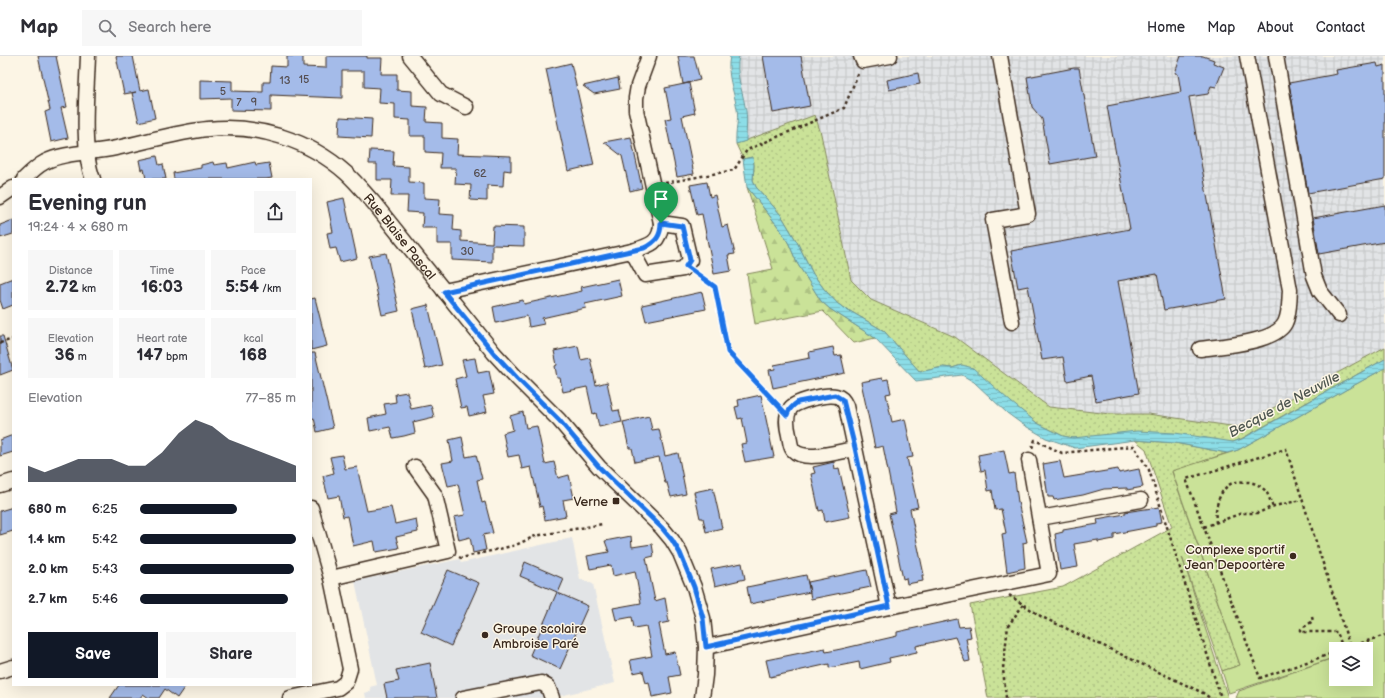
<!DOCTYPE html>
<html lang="en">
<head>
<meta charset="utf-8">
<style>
  :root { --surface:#fff; --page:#f7f7f7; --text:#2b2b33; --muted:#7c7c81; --line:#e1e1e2; --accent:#111827 }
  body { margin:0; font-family:"Balsamiq Sans",sans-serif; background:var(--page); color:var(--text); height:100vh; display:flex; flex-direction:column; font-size:15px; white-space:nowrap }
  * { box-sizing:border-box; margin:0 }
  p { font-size:13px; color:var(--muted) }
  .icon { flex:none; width:22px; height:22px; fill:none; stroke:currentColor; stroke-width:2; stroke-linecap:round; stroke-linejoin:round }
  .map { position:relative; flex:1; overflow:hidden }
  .panel { position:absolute; left:12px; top:122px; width:300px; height:508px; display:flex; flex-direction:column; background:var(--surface); border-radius:0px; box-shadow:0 4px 16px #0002 }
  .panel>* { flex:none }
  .fabs { position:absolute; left:1329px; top:586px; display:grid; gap:8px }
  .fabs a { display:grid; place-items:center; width:44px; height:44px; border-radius:0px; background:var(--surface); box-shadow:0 4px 16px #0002; font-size:20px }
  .pin { position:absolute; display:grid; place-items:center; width:34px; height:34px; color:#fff; margin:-41px -17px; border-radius:50% 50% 50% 0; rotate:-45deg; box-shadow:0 0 4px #0007 }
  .pin .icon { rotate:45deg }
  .round { display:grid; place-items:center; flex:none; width:42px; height:42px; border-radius:0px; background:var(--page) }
  .headline { display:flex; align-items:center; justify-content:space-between; height:68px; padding:0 16px }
  h1 { font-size:22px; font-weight:700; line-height:30px }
  .metrics { display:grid; grid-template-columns:repeat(3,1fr); gap:6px; height:68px; padding:4px 16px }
  .metrics div { display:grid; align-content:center; border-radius:0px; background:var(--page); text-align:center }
  .metrics b { font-size:17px; font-weight:700 }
  .metrics small { font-size:11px; font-weight:400 }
  .metrics p { font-size:11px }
  .chart { height:112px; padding:8px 16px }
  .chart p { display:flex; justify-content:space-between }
  .chart svg { width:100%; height:72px; margin-top:4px; fill:var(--accent); opacity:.7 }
  .cta { display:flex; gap:8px; margin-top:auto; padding:8px 16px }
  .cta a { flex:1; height:46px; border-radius:0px; background:var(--accent); color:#fff; font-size:16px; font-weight:700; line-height:46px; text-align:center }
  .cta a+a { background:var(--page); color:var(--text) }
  ul { padding:0 16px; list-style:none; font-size:13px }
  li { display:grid; grid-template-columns:64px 48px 1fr; align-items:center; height:30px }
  li i { height:10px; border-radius:5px; background:var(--accent) }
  header { display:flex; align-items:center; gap:24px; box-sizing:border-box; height:56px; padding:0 20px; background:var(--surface); border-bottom:1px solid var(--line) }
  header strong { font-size:19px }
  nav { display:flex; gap:22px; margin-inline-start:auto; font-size:14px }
  .search { width:280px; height:36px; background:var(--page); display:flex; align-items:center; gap:10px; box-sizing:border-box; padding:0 14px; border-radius:0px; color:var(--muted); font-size:15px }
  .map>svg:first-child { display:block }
  .built { fill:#e2e4e6 }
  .industrial { fill:url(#industrial-grid) }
  .grass { fill:url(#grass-dots); stroke:#82865b }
  .forest { fill:url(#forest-firs); stroke:#82865b }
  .park { fill:#cae298; stroke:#82865b }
  .water { fill:url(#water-rules); stroke:#6c9597 }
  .building { fill:#a4bbe9; stroke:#3b2a1e }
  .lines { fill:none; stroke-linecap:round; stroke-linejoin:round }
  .minor-casing { stroke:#3b2a1e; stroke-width:17 }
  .path { stroke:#3b2a1e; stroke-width:2.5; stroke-dasharray:3 3; stroke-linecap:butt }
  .minor { stroke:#fcf5e5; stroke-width:14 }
  .route-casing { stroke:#fff; stroke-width:8 }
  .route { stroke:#1a73e8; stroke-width:5 }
  .poi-dot { fill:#3b2a1e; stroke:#fcf5e5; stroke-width:1.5 }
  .labels { text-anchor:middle; stroke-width:3; stroke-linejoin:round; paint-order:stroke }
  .number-label { font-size:11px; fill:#554e51 }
  .street-label { font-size:13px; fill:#3b2a1e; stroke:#fcf5e5 }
  .poi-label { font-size:13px; fill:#3b2a1e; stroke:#fcf5e5; text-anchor:end }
  .water-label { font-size:14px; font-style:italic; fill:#4f5750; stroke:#fcf5e5 }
</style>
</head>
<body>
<header>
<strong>Map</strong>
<div class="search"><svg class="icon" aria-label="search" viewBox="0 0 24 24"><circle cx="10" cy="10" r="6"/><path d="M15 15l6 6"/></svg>Search here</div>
<nav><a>Home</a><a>Map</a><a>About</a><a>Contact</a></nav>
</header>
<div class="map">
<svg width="1385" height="642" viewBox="0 0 1385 642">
  <defs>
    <pattern id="industrial-grid" width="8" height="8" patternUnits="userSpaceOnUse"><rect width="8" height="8" fill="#e2e4e6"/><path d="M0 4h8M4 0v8" fill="none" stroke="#c3c4c5"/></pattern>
    <pattern id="grass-dots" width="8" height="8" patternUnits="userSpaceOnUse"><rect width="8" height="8" fill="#cae298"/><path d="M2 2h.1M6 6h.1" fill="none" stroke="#aec283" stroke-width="1.8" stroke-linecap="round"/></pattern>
    <pattern id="forest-firs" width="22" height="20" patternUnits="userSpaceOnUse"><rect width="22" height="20" fill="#cae298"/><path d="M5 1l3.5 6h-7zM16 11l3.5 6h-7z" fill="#aec283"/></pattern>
    <pattern id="water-rules" width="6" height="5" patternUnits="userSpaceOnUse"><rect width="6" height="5" fill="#8cdde7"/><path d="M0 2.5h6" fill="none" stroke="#7abec6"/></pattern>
  </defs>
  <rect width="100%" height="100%" fill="#fcf5e5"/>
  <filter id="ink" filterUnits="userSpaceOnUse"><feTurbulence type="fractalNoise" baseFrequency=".025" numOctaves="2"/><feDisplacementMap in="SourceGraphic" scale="8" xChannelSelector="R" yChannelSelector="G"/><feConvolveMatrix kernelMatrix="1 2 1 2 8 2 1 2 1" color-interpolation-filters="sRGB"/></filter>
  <g filter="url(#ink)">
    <path class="built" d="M572,482L580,523L593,528L615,627L551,642H366L365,637L371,635L370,631L377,629L355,525L460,503L461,507Z"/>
    <path class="industrial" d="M739,0H1385V291L1238,371L1148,358H1110L1049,351L955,281L871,244L851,224L821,78L815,59L746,85V51L739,27L738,7Z"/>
    <path class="grass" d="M815,59L821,78L851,224L871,244L955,281L1049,351L1110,358H1148L1238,371L1385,291V303L1241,383L1233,386L1073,382L1063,380L1037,367L962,309L952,312L943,311L920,316L884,275L838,248L824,233L813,218L797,186L781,159L756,131L753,124L754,109L752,101L743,103L736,88Z
      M1135,384L1175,387L1227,397L1172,416L1240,609L1222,615L1182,501L1228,642H988L970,549L1063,531L1172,471L1146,393Z"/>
    <path class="forest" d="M747,131L780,173L789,188L797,207L821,245L830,253L875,282L854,287L823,255L755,268L747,218L773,213Z"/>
    <path class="park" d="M1385,312V642H1236L1239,635L1336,601V623H1366V593H1336V601L1229,637L1222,615L1240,609L1172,415L1238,394Z"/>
    <path class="water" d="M730,0H739C735,17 742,33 745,50C748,61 746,74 746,85L736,88C735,76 739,64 737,53C734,34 726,19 730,0Z
      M753,101L754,109L753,124L756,131L781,159L797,186L813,218L824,233L838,248L884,275L920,316L943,311L952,312L962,309L973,312L1011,346L1037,367L1063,380L1073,382L1137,375L1175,377L1233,386L1242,383L1385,303V312L1238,394L1227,397L1175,387L1135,384L1075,392L1046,382L1022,368L1007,357L974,326L962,319L916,325L875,282L830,253L821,245L797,207L789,188L780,173L747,131L743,103Z"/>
    <path class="building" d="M38,0H56L67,51L61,52L68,82L51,86L45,56L50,54Z
      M116,0H133L140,35L149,33L155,62L139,66L132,37L136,36L124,38Z
      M287,0H303V11L326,12V0H367V2H382L381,18H397V34L412,35V50L427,51L426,66L442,67V82L458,83L457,98L511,100V115L504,114L503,130L487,129V145L470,144L471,129L455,128L456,112H440L441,97L425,96V80H410V64L395,63V48L379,47L380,32L364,31V15H342V42L271,39V55L231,54V42L200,43V24L232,25V35L263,36V26H270L271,10L287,11Z
      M678,0H694L700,24L683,28Z
      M763,0H801L810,50L773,57Z
      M1181,0H1203L1214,4L1213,7L1224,11L1216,31L1211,30L1208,38L1189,41L1226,243L1164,254L1157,218L1118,225L1139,337L1096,345L1091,320L1067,325L1063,301L1042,304L1028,230L1018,232L1011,195L1130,173L1107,50L1181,36L1178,18L1175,17Z
      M571,7L594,109L568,115L546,13Z
      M1377,7L1378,11L1385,9V123L1308,137L1289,27L1337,18L1336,14Z
      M1074,12H1079L1095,100L1050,108L1042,63L1032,51L1027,21Z
      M918,17L920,28L889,34L887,24Z
      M618,22L620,33L594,38L583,30Z
      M689,27L695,57L682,60L694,118L677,121L665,63L671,62L665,32Z
      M340,61L372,63L371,82L339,80Z
      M631,81L642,132L630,135L622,100L604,86Z
      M370,94L394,95L393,110L409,111V126L424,127V142L440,143L439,158L454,159L453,174L461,175V185L492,187L493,170L524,171V190L492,189V206L452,204V188H437V172H422L423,157L407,156L408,140H391L392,124H377V108H369Z
      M157,100L159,109L163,108L166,123H146L144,113L141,114L139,104Z
      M213,106L214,109L227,107L228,112L255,106L256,109L269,107L272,122L266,123H174L173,117L201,112V109Z
      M707,126L710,141L715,139L722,171L728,169L735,198L728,199L731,215L714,218L702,158L697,159L690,129Z
      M344,142L357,202L340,206L336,192L330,193L327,177L333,176L327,146Z
      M1385,149V186L1319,198L1313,162Z
      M13,164V178L0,182V169Z
      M386,197L399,255L382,259L369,200Z
      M13,222V249L3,253L0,244V227Z
      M618,223L622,240L585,248L586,252L542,262L544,268L529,271L527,260L496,267L493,251L523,244L524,248L582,235L581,231Z
      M702,236L706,253L646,265L642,249Z
      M315,242L327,290L311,294V243Z
      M428,249L442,309L425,313L412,253Z
      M0,280H3L13,314L0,319Z
      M578,290L581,304L590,302L596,329L607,326L613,355L619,354L622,366L599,371L596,357L593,358L587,331L563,336L560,322H557L555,310L557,309L554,295Z
      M833,291L835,300L841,299L845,317L773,332L769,314L775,313L774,309L810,302L809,296Z
      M311,297H315L333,372L317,376L314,362L311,363Z
      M475,302L478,317L489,315L494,338L483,340L487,356L469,360L467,351L461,352L455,323L466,320L462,304Z
      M882,322L883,324L888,323L891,337L886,338L892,366L905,363L913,401L907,402L918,451L910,453L924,519H922L923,525L907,528L906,522L903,523L889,458L896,456L883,390L875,392L861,326Z
      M407,336L411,353L431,349L434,361L413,366L415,377L404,380L393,382L390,371L370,375L368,362L386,358L384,348L396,346L395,338Z
      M761,339L774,401L745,406L741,388L747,387L742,362L738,363L735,351L739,350L738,344Z
      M523,356L526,372L537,370L545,408L554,406L558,422L569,419L574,442L563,444L566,460L545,464L542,450L540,451L531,411L522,413L519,399L508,401L503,377L513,374L510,360Z
      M649,360L652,374L659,373L665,400L678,397L686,438L671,441L667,427H665L659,401L635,406L632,392H629L623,366Z
      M13,379V396L0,400V384Z
      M462,381L466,401L476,399L482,423L477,424L482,447L485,446L493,477L483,479L486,494L473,497L470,481L459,484L454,461L465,459L458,428L448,430L442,407L453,405L449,384Z
      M1004,394L1009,418L1014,417L1018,446L1027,486L1023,487L1025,512L1007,516L1002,478L1006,477L1001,453L995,454L992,434L988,435L985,414L981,415L978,399Z
      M342,399L345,413L357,411L367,455L391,451L395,468L416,463L418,476L396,481L399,492L376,496L374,485L353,490L347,460L343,461L339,440L328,442L323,420L334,417L330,401Z
      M1060,405L1064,422L1118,413L1119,417L1139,413L1143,431L1127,434V432L1104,433L1083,439L1054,444L1053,441H1048L1043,408Z
      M834,406L835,413L839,412L850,461L825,466L823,454L819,455L811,418L815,417L813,411Z
      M713,432L722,472L706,476L703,462H700L694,436Z
      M13,451V475L0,479V455Z
      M1159,451L1162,466L1156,467V470L1114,478V483L1098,486V484L1074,488L1078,511L1060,514L1055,478L1063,476V474L1098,468L1097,463L1125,458V456Z
      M631,480L632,491L652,488L654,500L646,502L655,545L665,542L669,566L659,568L665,598L675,596L680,619L669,621L672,637L652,641L649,626L646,627L643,615L633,617L630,604L652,600L646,570L634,572L632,561L616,564L613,552L641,547L635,515L613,520L611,509L590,513L587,500L609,496L605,485Z
      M525,506L564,523L558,537L588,550L560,613L530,599L557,536L520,520Z
      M742,507L745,523L715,530L711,513Z
      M448,514L479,527L451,590L421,576Z
      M867,514L871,531L811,543L808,526Z
      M806,519L810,536L750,548L747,531Z
      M957,563L959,571L969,570L971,581L966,582L970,605L965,606L955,581L916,590L917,596L889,602L890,606L860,613L859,606L829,612V608L770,621L766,604L825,592L826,596L841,593L897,580V576Z
      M430,607L437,642H387L384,628L399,625L396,614Z
      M119,629H186L177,642L165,633L159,642H149L143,638L140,642H110Z"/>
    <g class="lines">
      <defs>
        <g id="minor">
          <path d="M88,0C87,33 81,94 93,123"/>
          <path d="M410,0L441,38L466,51"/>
          <path d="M861,0L863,5L890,0"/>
          <path d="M1000,0L1028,158L993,164L1012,266"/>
          <path d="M1276,0L1314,220L1320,235L1339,259"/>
          <path id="s1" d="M24,123C30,117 37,110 45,106C63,96 95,97 116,92C146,86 177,76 208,73C258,68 309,84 346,117C356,126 364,136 373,146L494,297L517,322L559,364L599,411L662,472L672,484L680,497L694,531L703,562L706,591L705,619L702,642"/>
          <path d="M0,141L13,132"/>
          <path d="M632,195L645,219L683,213L690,204L682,170L661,167"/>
          <path d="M444,235L632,195C649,190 661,187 661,167L636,54V42L638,30L649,0"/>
          <path d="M1200,293C1220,290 1275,287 1285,267C1290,257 1289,245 1290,234L1247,0"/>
          <path d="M855,393C840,395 805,407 793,394C790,390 790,384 789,379C787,371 785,361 790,353C794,345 827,338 836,340C841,341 844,345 846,350L889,551"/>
          <path d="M0,429L13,425"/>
          <path d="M1040,462L1141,444"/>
          <path d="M331,522L448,495L435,439L415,411"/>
          <path d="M706,591L889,551L1049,518L1029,404"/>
          <path d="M0,615L13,611"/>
          <path d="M290,642L338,632L346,626L350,613L331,522L311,452"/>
          <path d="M463,642L541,627L548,631L552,642"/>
        </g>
      </defs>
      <use href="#minor" class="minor-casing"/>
      <path class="path" d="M665,127L734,114L747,94L844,52L858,18
        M696,217L715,231L728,296L777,349
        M0,287L13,283
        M1032,392L1035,384L1062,397L1134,390L1149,414L1221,642
        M1216,467C1214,452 1220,429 1236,426C1240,425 1245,426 1249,426C1256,427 1263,431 1267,437C1269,441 1271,447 1273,451
        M1204,471L1242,457H1258L1274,450L1302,444
        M459,501L461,502L516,489L535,480L603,468
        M1009,539L1042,561L1203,637L1210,642
        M1312,561L1313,565L1301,573V576H1337L1343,593
        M1344,593L1385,579
        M1336,596L1260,622L1186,423L1286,393L1350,591
        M1006,642L1003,613L1008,570L1023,549"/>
      <use href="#minor" class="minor"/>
    </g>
  </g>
  <g class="lines" filter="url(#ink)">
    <defs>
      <path id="route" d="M661,167L682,170L690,204L686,210L715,231L728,296L787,359C789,353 792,350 798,346L835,339L843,344L855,392L889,550L706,591L703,562L694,531L680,497L672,484L662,472L599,411L559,364L517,322L494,297L444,236L644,192C656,186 661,180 661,167Z"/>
    </defs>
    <use href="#route" class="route-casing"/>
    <use href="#route" class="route"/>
  </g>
  <g class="poi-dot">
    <rect x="612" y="441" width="8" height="8" rx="2"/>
    <circle cx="1293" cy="500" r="4"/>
    <circle cx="485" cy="579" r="4"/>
  </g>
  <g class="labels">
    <g class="number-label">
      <text x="304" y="27">15</text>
      <text x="285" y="28">13</text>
      <text x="223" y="39">5</text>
      <text x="239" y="50">7</text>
      <text x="254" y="50">9</text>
      <text x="480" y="121">62</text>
      <text x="467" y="199">30</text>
    </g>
    <g class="street-label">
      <text dy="5" stroke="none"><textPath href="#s1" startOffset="426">Rue Blaise Pascal</textPath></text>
    </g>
    <g class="poi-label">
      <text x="608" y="450">Verne</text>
      <text x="1285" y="498">Complexe sportif<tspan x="1285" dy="15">Jean Depoortère</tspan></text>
      <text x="493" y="577" text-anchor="start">Groupe scolaire<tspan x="493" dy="15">Ambroise Paré</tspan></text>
    </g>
    <g class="water-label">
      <text transform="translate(1284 348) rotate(-28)" y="5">Becque de Neuville</text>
    </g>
  </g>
</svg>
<div class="fabs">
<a><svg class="icon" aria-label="layers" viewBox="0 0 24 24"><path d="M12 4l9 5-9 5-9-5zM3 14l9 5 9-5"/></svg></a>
</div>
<div class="pin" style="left:661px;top:167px;background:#1e9e55"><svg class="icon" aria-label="arrive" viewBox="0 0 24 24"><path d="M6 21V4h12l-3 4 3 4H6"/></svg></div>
<section class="panel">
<div class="headline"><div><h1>Evening run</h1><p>19:24 · 4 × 680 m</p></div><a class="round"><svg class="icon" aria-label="share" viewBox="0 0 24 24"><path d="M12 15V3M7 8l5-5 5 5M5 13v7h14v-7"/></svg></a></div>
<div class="metrics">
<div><p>Distance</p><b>2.72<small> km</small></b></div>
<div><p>Time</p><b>16:03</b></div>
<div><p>Pace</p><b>5:54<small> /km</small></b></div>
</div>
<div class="metrics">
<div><p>Elevation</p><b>36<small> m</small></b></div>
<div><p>Heart rate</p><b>147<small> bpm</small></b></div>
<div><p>kcal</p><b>168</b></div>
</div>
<div class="chart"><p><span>Elevation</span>77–85 m</p>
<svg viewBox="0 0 160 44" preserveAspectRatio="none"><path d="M0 44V34L10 38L20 34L30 30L40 30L50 30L60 34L70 34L80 26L90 14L100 6L110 10L120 18L130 22L140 26L150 30L160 34V44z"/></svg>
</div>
<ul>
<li><b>680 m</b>6:25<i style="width:62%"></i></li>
<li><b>1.4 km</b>5:42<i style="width:100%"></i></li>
<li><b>2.0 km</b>5:43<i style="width:99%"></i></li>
<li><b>2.7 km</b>5:46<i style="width:95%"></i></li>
</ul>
<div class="cta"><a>Save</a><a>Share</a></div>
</section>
</div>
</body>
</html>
